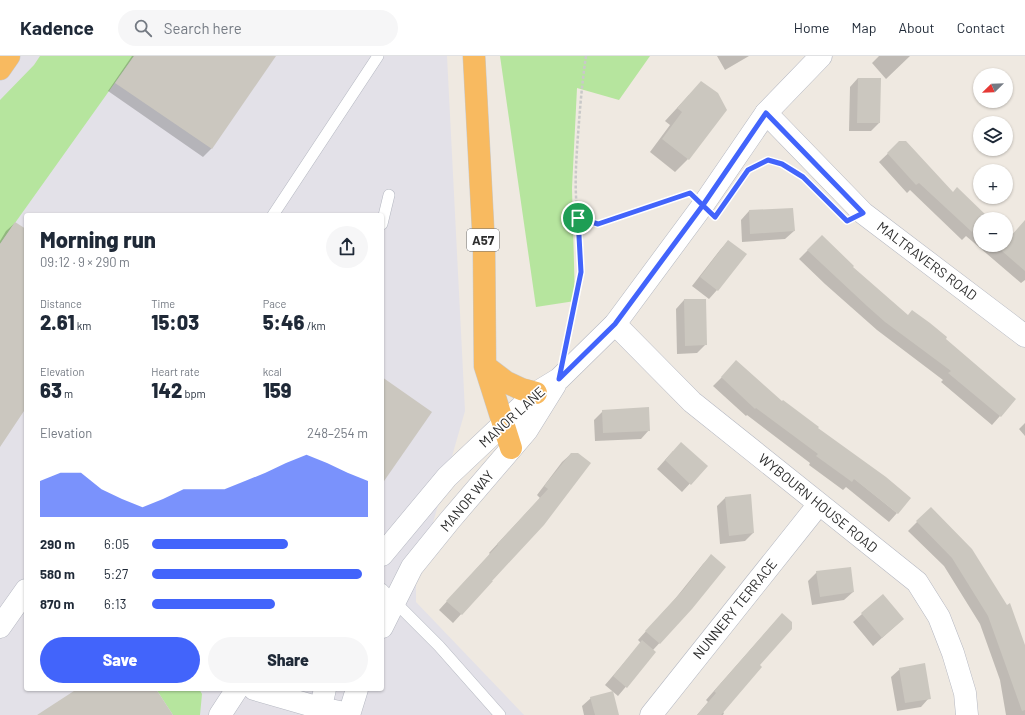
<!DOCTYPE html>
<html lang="en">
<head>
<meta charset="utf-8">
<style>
  :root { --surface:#fff; --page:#f6f6f7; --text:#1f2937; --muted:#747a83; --line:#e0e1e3; --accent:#4264fb }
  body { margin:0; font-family:Barlow,sans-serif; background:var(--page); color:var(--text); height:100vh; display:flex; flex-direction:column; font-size:15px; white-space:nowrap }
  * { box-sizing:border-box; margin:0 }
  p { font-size:13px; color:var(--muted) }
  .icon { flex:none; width:22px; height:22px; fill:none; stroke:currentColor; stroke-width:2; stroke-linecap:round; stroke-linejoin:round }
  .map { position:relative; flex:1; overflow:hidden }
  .details { position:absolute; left:24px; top:157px; width:360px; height:478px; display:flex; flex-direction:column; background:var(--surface); border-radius:4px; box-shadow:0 1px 3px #0004 }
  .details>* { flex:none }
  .needle { width:26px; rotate:247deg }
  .tools { position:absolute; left:973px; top:12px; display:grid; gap:8px }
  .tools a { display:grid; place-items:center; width:40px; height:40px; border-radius:50%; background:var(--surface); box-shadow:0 1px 3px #0004; font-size:20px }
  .pin { position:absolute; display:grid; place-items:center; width:34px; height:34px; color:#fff; margin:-17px; border:2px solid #fff; border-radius:50%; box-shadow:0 1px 4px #0007 }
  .round { display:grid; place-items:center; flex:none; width:42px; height:42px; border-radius:21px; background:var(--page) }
  .summary { display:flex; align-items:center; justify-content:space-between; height:68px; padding:0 16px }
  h1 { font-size:22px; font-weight:800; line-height:30px }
  .stats { display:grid; grid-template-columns:repeat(3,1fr); gap:6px; height:68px; padding:4px 16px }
  .stats div { display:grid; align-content:center }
  .stats b { font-size:20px; font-weight:800 }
  .stats small { font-size:11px; font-weight:400 }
  .stats p { font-size:11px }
  .chart { height:112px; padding:8px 16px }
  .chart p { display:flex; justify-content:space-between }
  .chart svg { width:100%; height:72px; margin-top:4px; fill:var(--accent); opacity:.7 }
  .action { display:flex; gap:8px; margin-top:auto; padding:8px 16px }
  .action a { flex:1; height:46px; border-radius:24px; background:var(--accent); color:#fff; font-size:16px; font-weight:800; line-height:46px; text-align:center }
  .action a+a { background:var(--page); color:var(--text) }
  ul { padding:0 16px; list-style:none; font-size:13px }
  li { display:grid; grid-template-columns:64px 48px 1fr; align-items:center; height:30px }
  li i { height:10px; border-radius:5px; background:var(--accent) }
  header { display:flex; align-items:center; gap:24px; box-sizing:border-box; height:56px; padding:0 20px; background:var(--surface); border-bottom:1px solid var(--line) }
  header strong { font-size:19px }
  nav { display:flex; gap:22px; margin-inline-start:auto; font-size:14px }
  .search { width:280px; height:36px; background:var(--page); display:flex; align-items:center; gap:10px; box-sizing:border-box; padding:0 14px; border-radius:22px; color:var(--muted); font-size:15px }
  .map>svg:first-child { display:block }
  .industrial { fill:#e3e1e8; fill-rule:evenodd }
  .green { fill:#b6e59e }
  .shadow { fill:#0003 }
  .building { fill:#cbc7bf }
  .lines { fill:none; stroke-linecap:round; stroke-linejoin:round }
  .service-casing { stroke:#b4b7c1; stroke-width:12 }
  .minor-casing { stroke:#b4b7c1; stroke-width:23 }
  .tertiary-casing { stroke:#b4b7c1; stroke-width:23 }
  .trunk-casing { stroke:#c9c9c9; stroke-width:23 }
  .path { stroke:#c9c9c9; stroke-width:2.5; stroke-dasharray:3 2; stroke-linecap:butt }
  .service { stroke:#fff; stroke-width:11 }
  .minor { stroke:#fff; stroke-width:22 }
  .tertiary { stroke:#fff; stroke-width:22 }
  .trunk { stroke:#f8ba60; stroke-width:22 }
  .route-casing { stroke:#fff; stroke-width:8 }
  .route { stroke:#4264fb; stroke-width:5 }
  .labels { text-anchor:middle; stroke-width:3.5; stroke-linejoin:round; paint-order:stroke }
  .shield { fill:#fff; stroke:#6d6d6d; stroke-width:1 }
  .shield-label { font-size:13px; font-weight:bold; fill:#2e2e2e }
  .street-label { font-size:14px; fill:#2e2e2e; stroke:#fff }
</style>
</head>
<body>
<header>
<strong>Kadence</strong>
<div class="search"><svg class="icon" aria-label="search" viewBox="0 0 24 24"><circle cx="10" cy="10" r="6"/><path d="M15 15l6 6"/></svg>Search here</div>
<nav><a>Home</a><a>Map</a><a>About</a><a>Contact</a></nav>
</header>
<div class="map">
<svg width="1025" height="659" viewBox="0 0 1025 659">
  <rect width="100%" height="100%" fill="#efe9e1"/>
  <path class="industrial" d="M0,0H447L465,355L416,526V546L524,659H0ZM26,159H382V633H26Z"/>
  <path class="green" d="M40,0H134L0,188V44L34,9Z
    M500,0H650L619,44L577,32L572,132L575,245L536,251Z
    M156,633H199L202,638L200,659H173Z"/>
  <path class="shadow" d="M132,0H275L211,93L203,101L108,35Z
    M717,0H749L725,14Z
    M879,0H910L886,23L872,7Z
    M858,22L879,67L871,75H849L850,31Z
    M689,39L726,54L688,103L675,116L650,96L670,69L665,65Z
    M900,86L952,137L988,163H980V189H1006V180L1009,183L1025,182V224L1021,227L966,180L962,184L910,134L907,137L879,106Z
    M749,155L794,175L785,183L742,186L741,164Z
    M15,167L26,174V350L0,389V185L6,175Z
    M822,180L851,211L907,260L1015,343L992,369L941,326L943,324L877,274L825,228L799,203Z
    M728,185L717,234L709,243L692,230L720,194Z
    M684,244H705L706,288L697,297L677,298L676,253Z
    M725,318L897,457L889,466L846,431L843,434L809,409L810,407L747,359L746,360L713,330Z
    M603,355L649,374L641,383L595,385L594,364Z
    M1025,367V380L1019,373Z
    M673,395L706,410L682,436L657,413Z
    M571,398L543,468L453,567L439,554L490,498L489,497L540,442L537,439L562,406Z
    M726,441L753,477L745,485L720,488L717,450Z
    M931,452L1025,593V659H1006L1000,624L980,568L944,510L908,475Z
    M711,500L691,553L653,594L655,596L618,640L605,629L641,587L638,584L675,543L703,508Z
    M817,516L853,536L844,544L812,549L808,525Z
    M862,558L903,563L873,590L853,566Z
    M774,567L758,610L722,655L724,657L723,659H697L708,646L706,644Z
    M900,613L929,642L921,651L897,655L891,621Z
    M591,642L618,659H584L582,650Z"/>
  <path class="building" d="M134,0H276L212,93L115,27Z
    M858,22H881L880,67H857Z
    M701,25L718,37L727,54L689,104L662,83L682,56L677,52Z
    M899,85H906L953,136L957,131L990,163H980V176L975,172L972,176L919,127L916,129L887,97Z
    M793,152L795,175L750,178L749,154Z
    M1025,164V215L995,189H1006V179L1009,182Z
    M15,166L26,173V352L0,391V188Z
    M822,179L854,210L853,211L908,259L912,254L930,267L947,281L946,283L1016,343L1001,361L948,317L951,315L885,266L867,250L807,194Z
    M728,184L747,198L718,235L700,221Z
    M684,243H706L707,289L685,290Z
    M736,304L782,345L783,344L819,371L818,372L886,421L911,442L898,458L854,423L852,426L816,400L818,398L756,352L755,353L721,321Z
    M382,321L432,356L382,428Z
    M649,351L650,375L603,377L602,354Z
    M681,386L708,410L691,429L665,404Z
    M571,397H578L591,407L544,469L492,525H493L462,559L446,545L498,489L497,488L548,433L544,430Z
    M751,438L754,477L729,480L725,441Z
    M931,451L972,493L1007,549L1010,547L1025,589V654L1022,655L988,560L952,502L916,465Z
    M711,498L726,511L692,553L660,588L645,575L684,533Z
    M851,511L854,536L820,541L816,515Z
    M883,538L904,563L882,582L861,557Z
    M782,557L792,566V573L760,609L762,611L721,659H697L716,637L714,635Z
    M642,584L656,596L627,632L613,620Z
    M925,607L931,643L905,647L899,612Z
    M77,633H156L173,659H37Z
    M613,635L619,659H595L590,641Z"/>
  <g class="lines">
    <defs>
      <path id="service" d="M273,159L378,0
        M382,168L389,139
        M382,533L439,590L500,659"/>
      <path id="minor" d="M766,57L863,157L1025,280
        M615,268L692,346L917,526L939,561L953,597L965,637L967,659
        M0,571L26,534
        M254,633L320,652L349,658
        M220,659L237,633
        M651,659L819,448"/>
      <path id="tertiary" d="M382,499L447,421L536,337L559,323L615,268L703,149L766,57L821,0
        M382,571L412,511L450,464L527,374L555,329
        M319,659L325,633
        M349,659L357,633"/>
      <path id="trunk" d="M474,0L484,191L485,310L506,326L521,333L536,337
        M0,13L9,0
        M485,310L511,392"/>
    </defs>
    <use href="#service" class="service-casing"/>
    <use href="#minor" class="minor-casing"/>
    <use href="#tertiary" class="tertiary-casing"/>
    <use href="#trunk" class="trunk-casing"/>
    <path class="path" d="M586,0C582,26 580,53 578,79C576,107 574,134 578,161L598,168L682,139
      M760,107L768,104L782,108
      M568,281L581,216L578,162"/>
    <use href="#service" class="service"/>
    <use href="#minor" class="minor"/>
    <use href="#tertiary" class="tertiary"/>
    <use href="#trunk" class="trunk"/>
  </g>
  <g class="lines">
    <defs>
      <path id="route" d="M578,162L581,216L559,323L615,268L703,149L766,57L863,157L847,165L803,121L782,108L768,104L748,114L715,161L690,137L598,168L578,162"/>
    </defs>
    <use href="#route" class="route-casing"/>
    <use href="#route" class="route"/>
  </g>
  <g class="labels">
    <rect class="shield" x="467" y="173" width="32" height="22" rx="3"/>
    <g class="shield-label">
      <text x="483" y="189">A57</text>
    </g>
    <g class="street-label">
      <text transform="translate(927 205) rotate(37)" y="5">MALTRAVERS ROAD</text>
      <text transform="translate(512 361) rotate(-42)" y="5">MANOR LANE</text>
      <text transform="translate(467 445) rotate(-50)" y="5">MANOR WAY</text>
      <text transform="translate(818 447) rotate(39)" y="5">WYBOURN HOUSE ROAD</text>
      <text transform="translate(735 553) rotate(-51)" y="5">NUNNERY TERRACE</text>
    </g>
  </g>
</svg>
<div class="tools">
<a><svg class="needle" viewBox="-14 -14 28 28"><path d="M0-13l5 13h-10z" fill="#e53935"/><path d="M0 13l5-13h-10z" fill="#747a83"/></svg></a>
<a><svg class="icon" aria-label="layers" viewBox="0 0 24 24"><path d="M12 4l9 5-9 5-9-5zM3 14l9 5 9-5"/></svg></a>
<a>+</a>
<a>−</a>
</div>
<div class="pin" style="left:578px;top:162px;background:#1e9e55"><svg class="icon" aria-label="arrive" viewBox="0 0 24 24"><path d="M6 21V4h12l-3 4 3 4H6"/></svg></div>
<section class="details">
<div class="summary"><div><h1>Morning run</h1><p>09:12 · 9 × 290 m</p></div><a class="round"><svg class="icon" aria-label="share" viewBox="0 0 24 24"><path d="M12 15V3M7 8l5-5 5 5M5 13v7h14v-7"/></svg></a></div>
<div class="stats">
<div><p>Distance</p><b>2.61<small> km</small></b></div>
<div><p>Time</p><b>15:03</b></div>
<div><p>Pace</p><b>5:46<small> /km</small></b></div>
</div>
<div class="stats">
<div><p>Elevation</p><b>63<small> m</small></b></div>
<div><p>Heart rate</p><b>142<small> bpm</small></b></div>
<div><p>kcal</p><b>159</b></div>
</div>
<div class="chart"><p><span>Elevation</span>248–254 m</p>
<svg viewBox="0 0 160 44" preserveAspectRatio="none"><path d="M0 44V22L10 17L20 17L30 27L40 33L50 38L60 33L70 27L80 27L90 27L100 22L110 17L120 11L130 6L140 11L150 17L160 22V44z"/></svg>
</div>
<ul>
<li><b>290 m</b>6:05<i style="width:63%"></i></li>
<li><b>580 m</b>5:27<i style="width:97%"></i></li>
<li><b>870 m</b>6:13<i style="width:57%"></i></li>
</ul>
<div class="action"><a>Save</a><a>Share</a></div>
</section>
</div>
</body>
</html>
